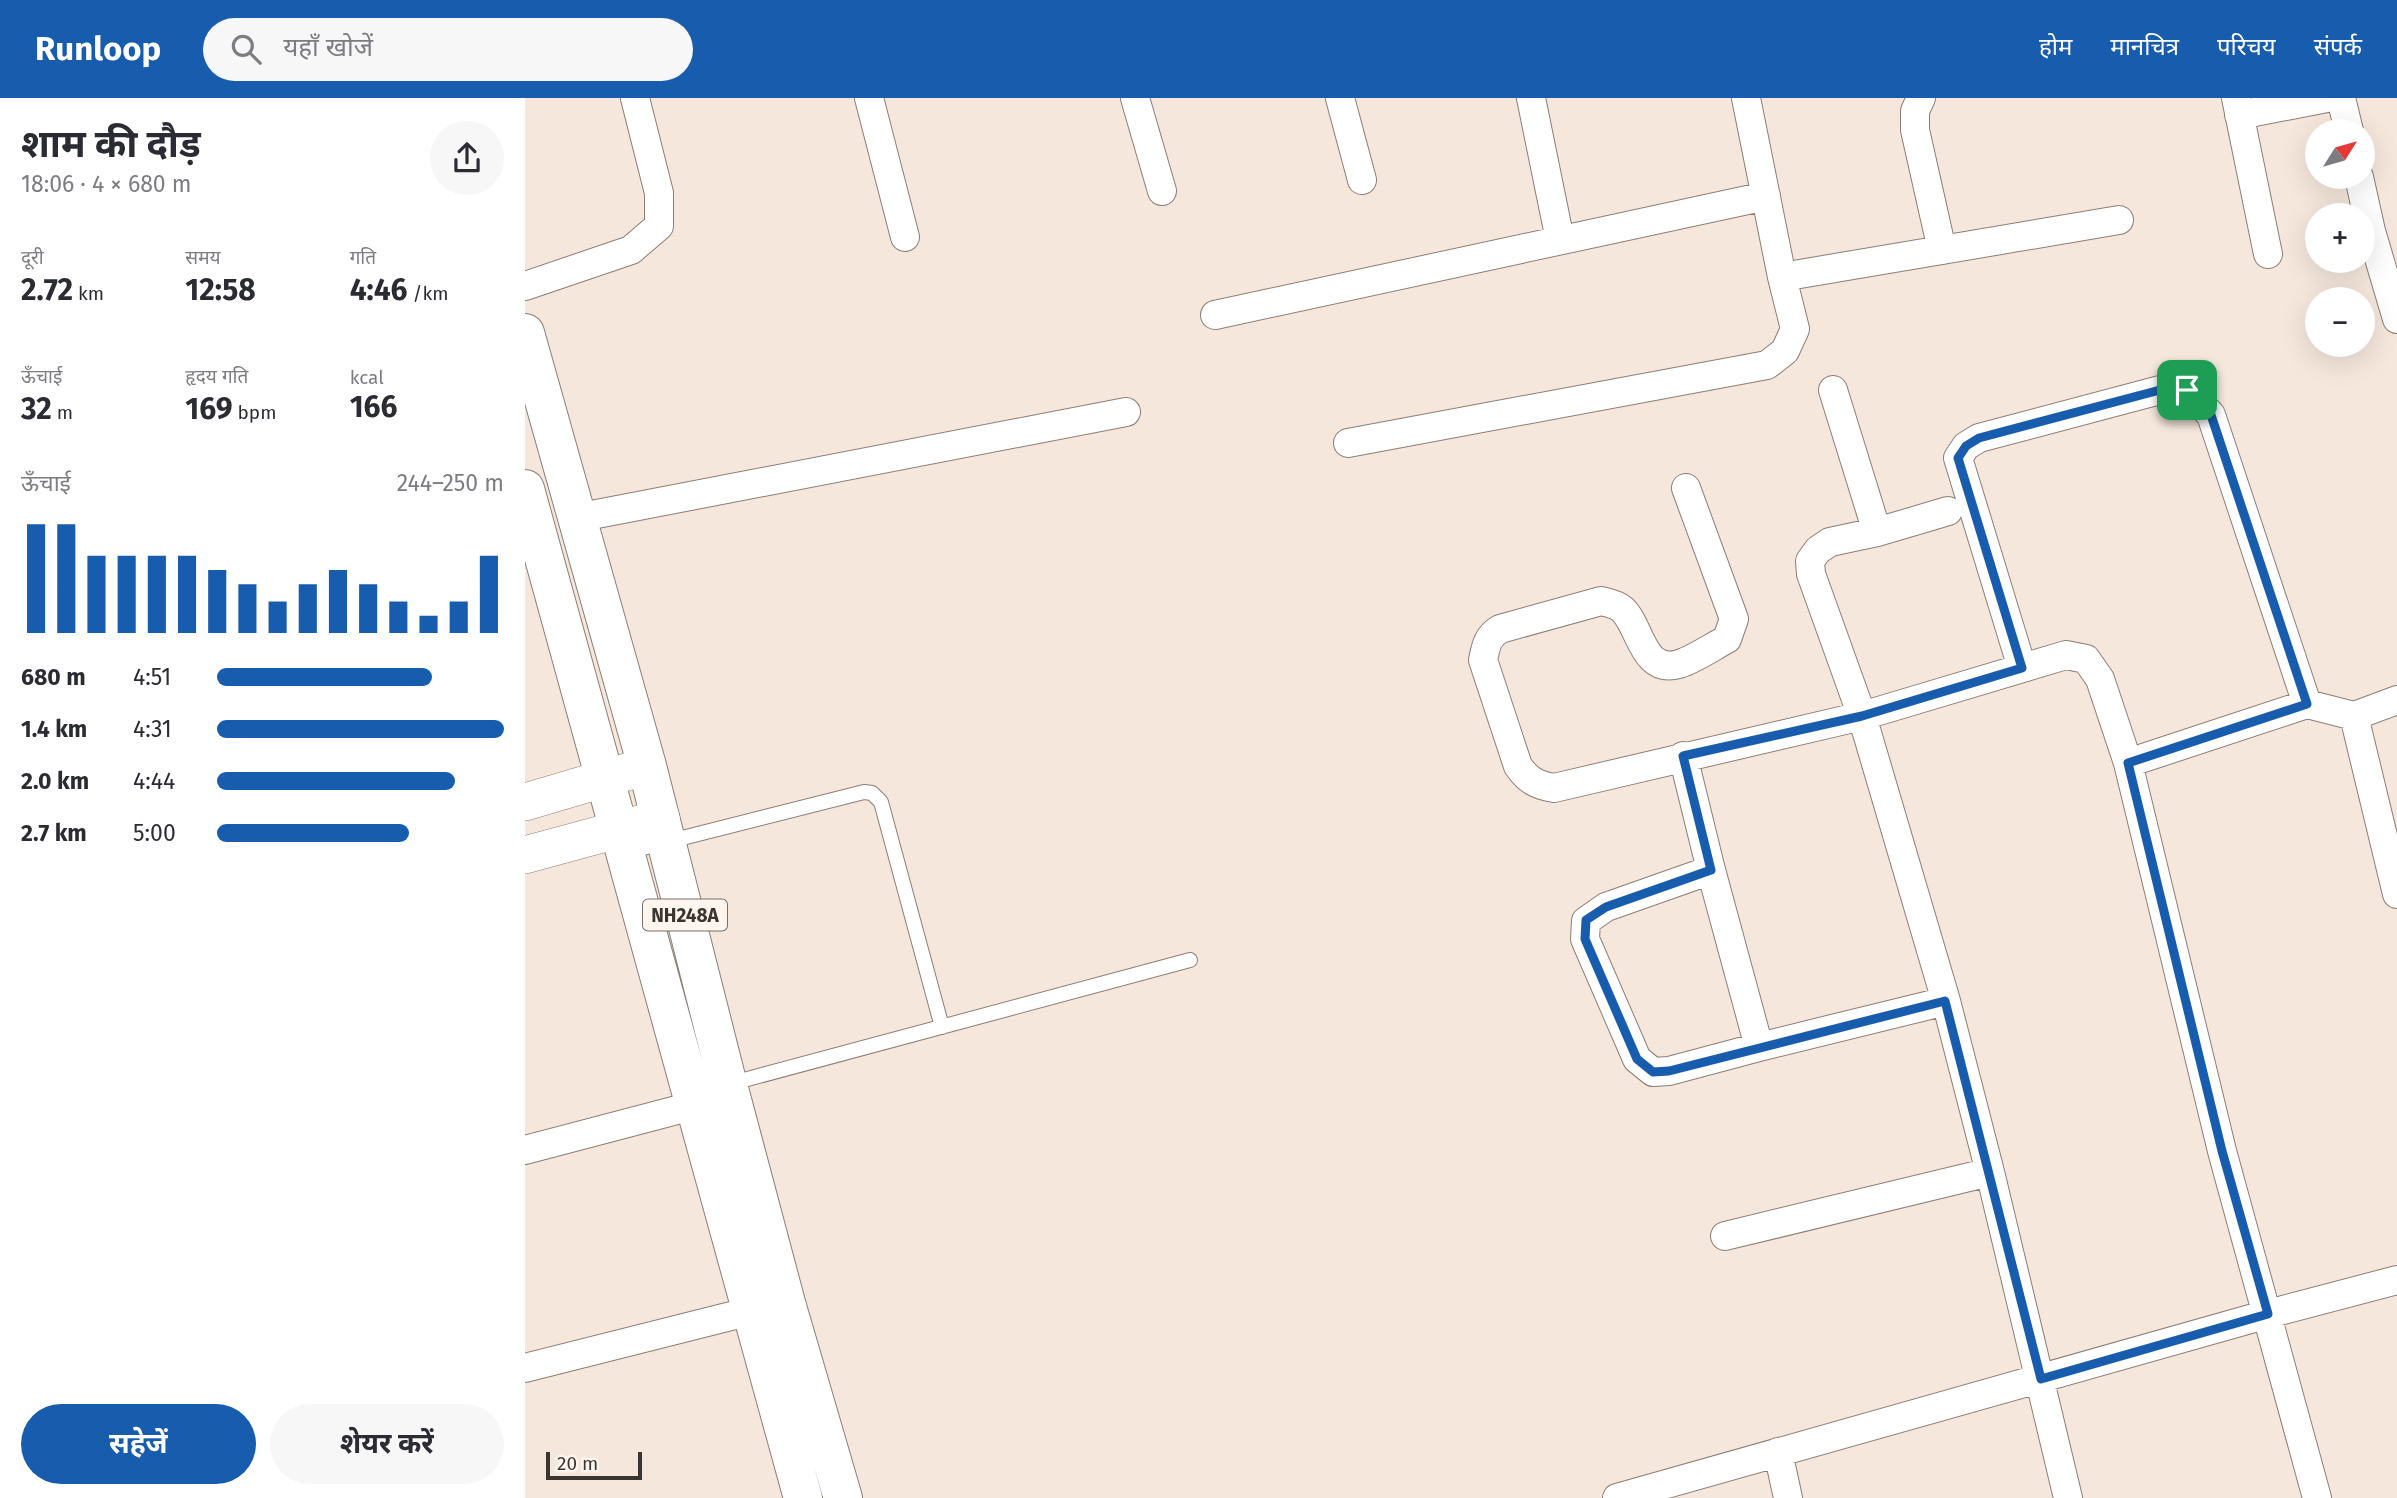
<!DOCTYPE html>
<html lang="hi">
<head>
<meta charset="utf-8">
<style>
  :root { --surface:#fff; --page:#f7f7f7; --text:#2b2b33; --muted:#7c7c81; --accent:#185dad }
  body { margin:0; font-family:"Fira Sans","Noto Sans Devanagari",sans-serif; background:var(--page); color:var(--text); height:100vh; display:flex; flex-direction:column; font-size:26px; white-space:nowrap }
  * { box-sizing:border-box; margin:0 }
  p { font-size:23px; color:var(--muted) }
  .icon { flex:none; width:38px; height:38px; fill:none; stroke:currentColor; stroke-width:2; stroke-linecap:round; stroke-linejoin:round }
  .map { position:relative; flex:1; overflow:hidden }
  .details { display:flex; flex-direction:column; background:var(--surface); width:525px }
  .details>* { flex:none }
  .needle { width:46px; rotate:53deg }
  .tools { position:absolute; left:1780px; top:21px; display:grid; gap:14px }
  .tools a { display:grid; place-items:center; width:70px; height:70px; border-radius:50%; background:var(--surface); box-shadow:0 7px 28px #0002; font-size:35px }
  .scale { position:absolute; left:21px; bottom:18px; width:96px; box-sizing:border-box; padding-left:7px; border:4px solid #3b3531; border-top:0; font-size:19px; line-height:24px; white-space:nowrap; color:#3b3531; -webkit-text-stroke:5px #fef5ef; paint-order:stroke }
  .pin { position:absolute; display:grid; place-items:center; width:60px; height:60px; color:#fff; margin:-30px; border-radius:14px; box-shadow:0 4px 10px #0006 }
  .round { display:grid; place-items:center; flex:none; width:74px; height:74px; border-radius:37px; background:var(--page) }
  .headline { display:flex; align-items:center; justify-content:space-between; height:119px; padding:0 21px }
  h1 { font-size:38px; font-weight:700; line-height:52px }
  .figures { display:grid; grid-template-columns:repeat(3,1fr); gap:10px; height:119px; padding:7px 21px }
  .figures div { display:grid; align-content:center }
  .figures b { font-size:30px; font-weight:700 }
  .figures small { font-size:19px; font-weight:400 }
  .figures p { font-size:19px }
  .chart { height:196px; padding:14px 21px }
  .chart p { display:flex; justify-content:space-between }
  .chart svg { width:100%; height:126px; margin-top:7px; stroke:var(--accent); stroke-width:6 }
  .primary-button { display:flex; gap:14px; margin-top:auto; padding:14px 21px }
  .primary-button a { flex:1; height:80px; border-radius:42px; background:var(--accent); color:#fff; font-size:28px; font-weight:700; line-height:80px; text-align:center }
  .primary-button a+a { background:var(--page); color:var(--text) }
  ul { padding:0 21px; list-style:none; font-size:23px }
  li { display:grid; grid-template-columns:112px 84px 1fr; align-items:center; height:52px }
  li i { height:18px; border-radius:9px; background:var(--accent) }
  header { display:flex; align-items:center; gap:42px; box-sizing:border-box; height:98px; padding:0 35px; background:var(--accent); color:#fff }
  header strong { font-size:33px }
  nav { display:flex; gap:38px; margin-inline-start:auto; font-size:24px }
  .search { width:490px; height:63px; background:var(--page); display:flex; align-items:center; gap:18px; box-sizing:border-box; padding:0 24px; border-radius:38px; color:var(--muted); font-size:26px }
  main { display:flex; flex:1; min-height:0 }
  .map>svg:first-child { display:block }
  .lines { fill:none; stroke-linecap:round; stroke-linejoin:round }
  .service-casing { stroke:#8b7e75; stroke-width:16 }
  .minor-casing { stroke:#8b7e75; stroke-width:30 }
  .tertiary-casing { stroke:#8b7e75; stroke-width:38 }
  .trunk-casing { stroke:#8b7e75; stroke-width:40 }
  .service { stroke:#fff; stroke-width:14 }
  .minor { stroke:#fff; stroke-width:28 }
  .tertiary { stroke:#fff; stroke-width:37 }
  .trunk { stroke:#fff; stroke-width:38 }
  .route-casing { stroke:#fff; stroke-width:14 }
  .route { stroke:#185dad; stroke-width:9 }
  .labels { text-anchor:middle; stroke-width:5; stroke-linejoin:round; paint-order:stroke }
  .shield { fill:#fef5ef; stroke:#766f6a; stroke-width:2 }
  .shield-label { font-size:19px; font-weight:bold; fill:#3b3531 }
</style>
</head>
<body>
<header>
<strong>Runloop</strong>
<div class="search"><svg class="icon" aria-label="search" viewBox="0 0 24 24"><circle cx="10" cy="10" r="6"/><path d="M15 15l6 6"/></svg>यहाँ खोजें</div>
<nav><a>होम</a><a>मानचित्र</a><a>परिचय</a><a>संपर्क</a></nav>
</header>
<main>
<section class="details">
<div class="headline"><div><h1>शाम की दौड़</h1><p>18:06 · 4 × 680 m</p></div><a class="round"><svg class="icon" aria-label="share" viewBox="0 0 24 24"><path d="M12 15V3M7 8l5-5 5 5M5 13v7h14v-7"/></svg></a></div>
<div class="figures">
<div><p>दूरी</p><b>2.72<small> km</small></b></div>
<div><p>समय</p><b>12:58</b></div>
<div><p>गति</p><b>4:46<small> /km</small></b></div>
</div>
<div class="figures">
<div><p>ऊँचाई</p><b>32<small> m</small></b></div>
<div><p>हृदय गति</p><b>169<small> bpm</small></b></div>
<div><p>kcal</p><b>166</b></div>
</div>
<div class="chart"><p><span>ऊँचाई</span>244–250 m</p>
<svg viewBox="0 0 160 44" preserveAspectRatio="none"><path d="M5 44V6M15 44V6M25 44V17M35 44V17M45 44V17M55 44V17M65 44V22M75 44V27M85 44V33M95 44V27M105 44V22M115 44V27M125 44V33M135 44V38M145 44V33M155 44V17"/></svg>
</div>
<ul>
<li><b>680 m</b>4:51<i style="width:75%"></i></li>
<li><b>1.4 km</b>4:31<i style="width:100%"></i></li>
<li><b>2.0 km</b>4:44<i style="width:83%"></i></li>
<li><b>2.7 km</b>5:00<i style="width:67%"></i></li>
</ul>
<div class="primary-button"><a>सहेजें</a><a>शेयर करें</a></div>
</section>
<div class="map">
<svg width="1872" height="1400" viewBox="0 0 1872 1400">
  <rect width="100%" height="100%" fill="#f5e7dc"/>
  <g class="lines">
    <defs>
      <path id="service" d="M102,754L339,694L347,695L356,704L417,929
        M204,986L665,862"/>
      <path id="minor" d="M344,0L380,139
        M610,0L637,93
        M815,0L837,82
        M1006,0L1035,142
        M1396,0L1390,13V32L1417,152
        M1711,0L1743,156
        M1816,0L1824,33
        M1714,17L1802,0
        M1834,79L1846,133L1872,221
        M1257,179L1594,122
        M0,188L106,152L134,128V95L110,0
        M690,217L1241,98
        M1308,292L1352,434
        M823,345L1242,267L1260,253L1270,231L1257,179L1221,0
        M1161,390L1209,521L1202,541C1187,549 1170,561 1154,566C1117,577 1116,528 1097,511C1091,506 1084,505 1076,503L975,531C962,539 961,548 958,562L993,668C1003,682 1011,687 1029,690L1337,618L1541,557L1561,561L1575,581L1603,665L1697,1053L1792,1400
        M1423,413L1352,434L1305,444L1293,452L1285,463L1286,476L1337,618L1421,903L1465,1074L1543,1400
        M51,420L601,314
        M1497,570L1433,360L1441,348L1454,340L1635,292H1662L1686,317L1782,606
        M1829,618L1872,796
        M1158,658L1186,772L1234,949L1421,903
        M1603,665L1782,606L1829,618L1872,602
        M1186,772L1081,809L1061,823L1060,841L1112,961L1128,974L1144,973L1234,949
        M0,1052L171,1007
        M1200,1138L1465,1074
        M0,1270L226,1213
        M1253,1354L1263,1400
        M1092,1400L1743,1216L1872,1182"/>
      <path id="tertiary" d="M0,704L122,668
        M0,757L136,720"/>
      <path id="trunk" d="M0,235L122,668L203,987L261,1205L318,1400
        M0,391L278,1400"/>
    </defs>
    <use href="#service" class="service-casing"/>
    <use href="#minor" class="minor-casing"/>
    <use href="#tertiary" class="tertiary-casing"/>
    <use href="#trunk" class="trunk-casing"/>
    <use href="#service" class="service"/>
    <use href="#minor" class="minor"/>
    <use href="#tertiary" class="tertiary"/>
    <use href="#trunk" class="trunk"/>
  </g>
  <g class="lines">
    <defs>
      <path id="route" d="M1635,292H1662L1686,317L1782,606L1603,665L1697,1053L1743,1216L1516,1281L1420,903L1144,973L1128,974L1112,961L1060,841L1061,822L1081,809L1186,772L1158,658L1337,618L1497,570L1433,360L1441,348L1454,340Z"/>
    </defs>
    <use href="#route" class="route-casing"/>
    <use href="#route" class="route"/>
  </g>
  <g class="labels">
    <rect class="shield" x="118" y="801.5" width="84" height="31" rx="5"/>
    <g class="shield-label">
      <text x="160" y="824">NH248A</text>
    </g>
  </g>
</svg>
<div class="tools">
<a><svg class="needle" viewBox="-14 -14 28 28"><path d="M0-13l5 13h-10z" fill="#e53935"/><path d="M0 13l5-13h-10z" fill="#7c7c81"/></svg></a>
<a>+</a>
<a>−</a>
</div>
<div class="scale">20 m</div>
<div class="pin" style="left:1662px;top:292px;background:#1e9e55"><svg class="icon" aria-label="arrive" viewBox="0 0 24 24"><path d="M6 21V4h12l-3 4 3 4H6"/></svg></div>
</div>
</main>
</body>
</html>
